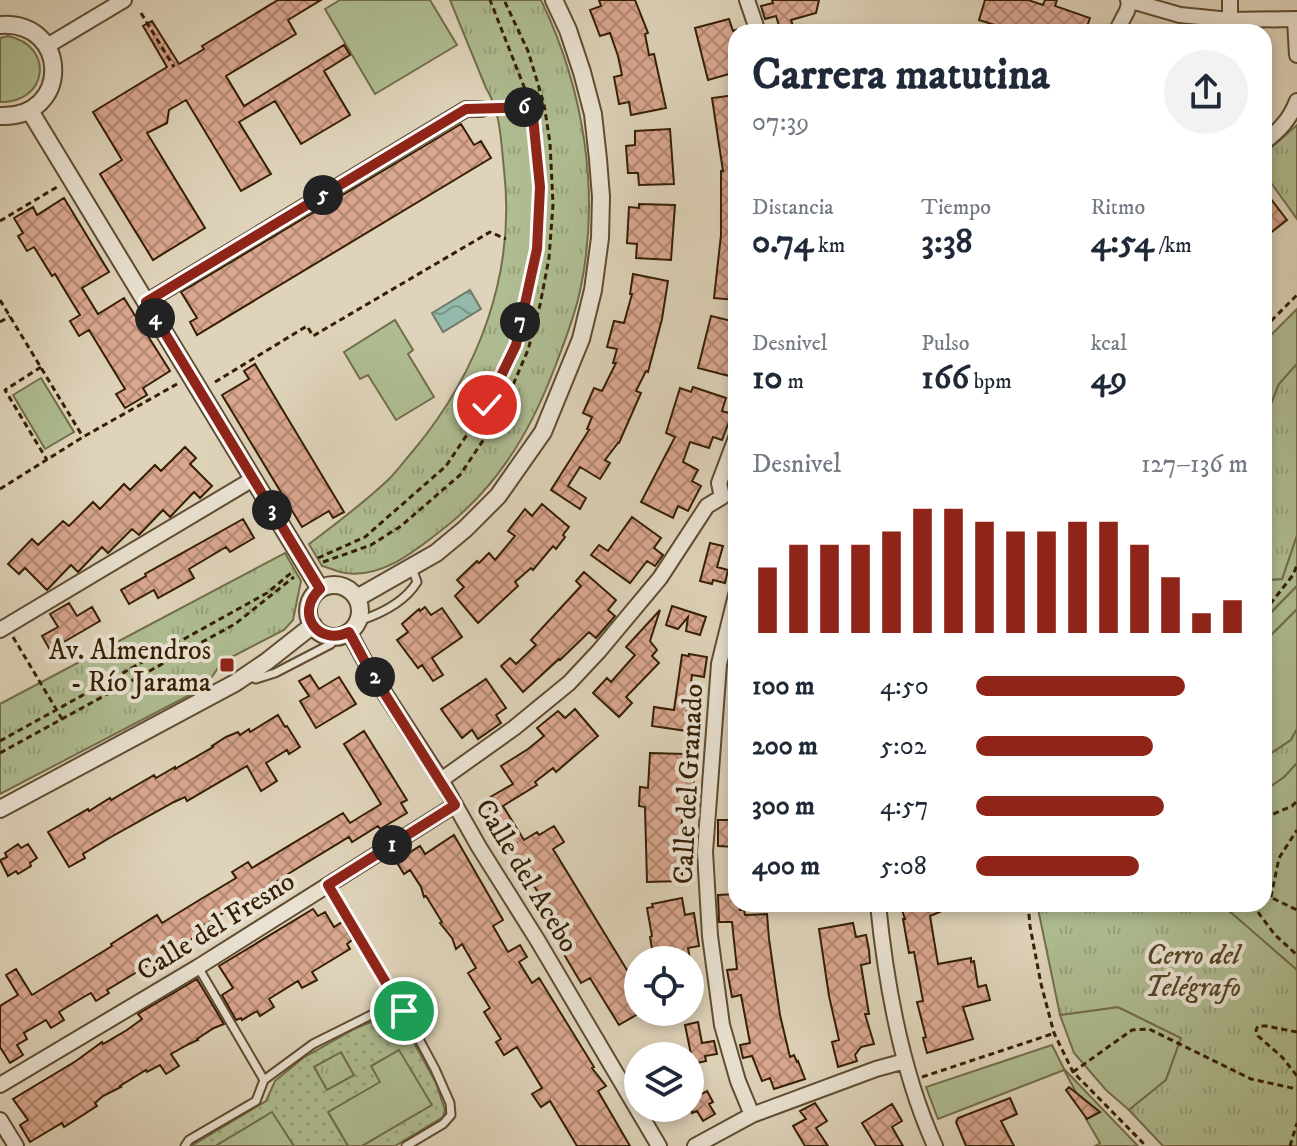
<!DOCTYPE html>
<html lang="es">
<head>
<meta charset="utf-8">
<style>
  :root { --surface:#fff; --page:#f2f2f3; --text:#1f2937; --muted:#747a83; --accent:#8f2418 }
  body { margin:0; font-family:"IM FELL DW Pica",serif; background:var(--page); color:var(--text); height:100vh; display:flex; flex-direction:column; font-size:30px; white-space:nowrap }
  * { box-sizing:border-box; margin:0 }
  p { font-size:26px; color:var(--muted) }
  .icon { flex:none; width:44px; height:44px; fill:none; stroke:currentColor; stroke-width:2; stroke-linecap:round; stroke-linejoin:round }
  .map { position:relative; flex:1; overflow:hidden }
  .side { position:absolute; left:728px; top:24px; width:544px; height:888px; display:flex; flex-direction:column; background:var(--surface); border-radius:24px; box-shadow:0 4px 12px #0003 }
  .side>* { flex:none }
  .controls { position:absolute; left:624px; top:946px; display:grid; gap:16px }
  .controls a { display:grid; place-items:center; width:80px; height:80px; border-radius:50%; background:var(--surface); box-shadow:0 4px 12px #0003; font-size:40px }
  .pin { position:absolute; display:grid; place-items:center; width:68px; height:68px; color:#fff; margin:-34px; border:4px solid #fff; border-radius:50%; box-shadow:0 2px 8px #0007 }
  .km { position:absolute; width:40px; height:40px; margin:-20px; border-radius:50%; background:#222; color:#fff; font-size:22px; line-height:40px; text-align:center }
  .round { display:grid; place-items:center; flex:none; width:84px; height:84px; border-radius:42px; background:var(--page) }
  .headline { display:flex; align-items:center; justify-content:space-between; height:136px; padding:0 24px }
  h1 { font-size:44px; font-weight:700; line-height:60px }
  .figures { display:grid; grid-template-columns:repeat(3,1fr); gap:12px; height:136px; padding:8px 24px }
  .figures div { display:grid; align-content:center }
  .figures b { font-size:34px; font-weight:700 }
  .figures small { font-size:22px; font-weight:400 }
  .figures p { font-size:22px }
  .chart { height:224px; padding:16px 24px }
  .chart p { display:flex; justify-content:space-between }
  .chart svg { width:100%; height:144px; margin-top:8px; stroke:var(--accent); stroke-width:6 }
  ul { padding:0 24px; list-style:none; font-size:26px }
  li { display:grid; grid-template-columns:128px 96px 1fr; align-items:center; height:60px }
  li i { height:20px; border-radius:10px; background:var(--accent) }
  .map>svg:first-child { display:block }
  .grass { fill:#afbd92; stroke:#726e4a; stroke-width:2 }
  .park { fill:url(#park-tufts); stroke:#726e4a; stroke-width:2 }
  .garden { fill:url(#garden-dots); stroke:#726e4a; stroke-width:2; fill-rule:evenodd }
  .water { fill:url(#water-waves); stroke:#6f7b68; stroke-width:2 }
  .building { fill:url(#building-cross-hatch); stroke:#351e03; stroke-width:2 }
  .lines { fill:none; stroke-linecap:round; stroke-linejoin:round }
  .service-casing { stroke:#604c31; stroke-width:11 }
  .minor-casing { stroke:#604c31; stroke-width:18 }
  .tertiary-casing { stroke:#604c31; stroke-width:20 }
  .path { stroke:#351e03; stroke-width:3; stroke-dasharray:6 4; stroke-linecap:butt }
  .service { stroke:#eae3d3; stroke-width:7 }
  .minor { stroke:#eae3d3; stroke-width:14 }
  .tertiary { stroke:#eae3d3; stroke-width:16 }
  .route-casing { stroke:#fff; stroke-width:16 }
  .route { stroke:#8f2418; stroke-width:10 }
  .poi-dot { fill:#8f2418; stroke:#eae3d3; stroke-width:3 }
  .labels { text-anchor:middle; stroke-width:8; stroke-linejoin:round; paint-order:stroke }
  .poi-label { font-size:28px; fill:#351e03; stroke:#eae3d3; text-anchor:end }
  .street-label { font-size:28px; fill:#351e03; stroke:#eae3d3 }
  .park-label { font-size:28px; font-style:italic; fill:#544627; stroke:#eae3d3 }
</style>
</head>
<body>
<div class="map">
<svg width="1297" height="1146" viewBox="0 0 1297 1146">
  <defs>
    <pattern id="park-tufts" width="24" height="20" patternUnits="userSpaceOnUse" patternTransform="scale(2)"><rect width="24" height="20" fill="#afbd92"/><path d="M3 7l-1-3M5 7V3M7 7l1-3M15 17l-1-3M17 17v-4M19 17l1-3" fill="none" stroke="#97a27c"/></pattern>
    <pattern id="garden-dots" width="8" height="8" patternUnits="userSpaceOnUse" patternTransform="scale(2)"><rect width="8" height="8" fill="#afbd92"/><path d="M2 2h.1M6 6h.1" fill="none" stroke="#97a27c" stroke-width="1.8" stroke-linecap="round"/></pattern>
    <pattern id="water-waves" width="16" height="10" patternUnits="userSpaceOnUse" patternTransform="scale(2)"><rect width="16" height="10" fill="#95b9ab"/><path d="M0 5q4-4 8 0t8 0" fill="none" stroke="#7a9689"/></pattern>
    <pattern id="building-cross-hatch" width="8" height="8" patternUnits="userSpaceOnUse" patternTransform="scale(2)"><rect width="8" height="8" fill="#daa790"/><path d="M0 0l8 8M0 8l8-8" fill="none" stroke="#b28773"/></pattern>
  </defs>
  <rect width="100%" height="100%" fill="#dfd4bb"/>
  <filter id="stains"><feTurbulence type="fractalNoise" baseFrequency=".0025" numOctaves="4"/><feColorMatrix values="0 0 0 0 .2 0 0 0 0 .09 0 0 0 0 .02 0 0 0 .5 -.17"/></filter>
  <radialGradient id="worn" r=".72"><stop offset=".6" stop-color="#630" stop-opacity="0"/><stop offset="1" stop-color="#630" stop-opacity=".3"/></radialGradient>
  <path class="grass" d="M340,0H430L457,45L375,94L325,9Z
    M8,36C55,46 48,103 0,102V38Z
    M1297,309V364L1279,384L1264,422V342Z
    M395,320L413,350L408,354L434,397L396,420L368,375L360,379L344,352Z
    M41,378L74,432L45,449L13,395Z
    M1297,535V586L1272,611L1264,609V580L1282,579Z
    M1297,609V729L1291,740L1264,758V642Z
    M1297,763V970L1221,904H1264V791L1284,777Z
    M1118,1007L1181,1038L1166,1080L1129,1110L1106,1090L1074,1053L1060,1015Z
    M1052,1045L1064,1069L1138,1146H1095L1100,1143L1086,1119L1099,1112L1077,1094L1064,1070L938,1119L926,1087Z
    M400,1049L432,1105L362,1146H348L328,1112L379,1082L370,1067Z
    M273,1111L294,1146H215Z"/>
  <path class="park" d="M450,0H541C584,89 601,194 580,291C574,319 563,346 553,372C528,437 494,491 438,533C411,554 381,578 345,573C338,572 330,568 322,566L309,544C337,523 364,503 389,479C398,470 405,460 413,451C479,372 516,273 504,170C501,142 501,112 486,88Z
    M1297,125V219L1264,173V154Z
    M1297,364V535L1282,579L1264,580V422L1279,384Z
    M285,553L301,581L293,620L284,630L222,662L205,687L0,794V704Z
    M1297,586V609L1264,642V620Z
    M1297,729V763L1284,777L1264,791V758L1291,740Z
    M1037,904H1221L1297,970V1146H1163L1129,1110L1166,1080L1181,1038L1118,1007L1060,1015Z
    M341,1052L354,1075L327,1090L314,1067Z"/>
  <path class="garden" d="M389,1015L402,1021L436,1083L445,1110L443,1117L395,1146H362L432,1105L399,1050L371,1066L380,1082L328,1112L348,1146H294L272,1112L215,1146H191L266,1101L275,1081L303,1058L356,1028ZM341,1052L354,1075L327,1090L314,1067Z"/>
  <path class="water" d="M470,290L481,309L443,332L432,313Z"/>
  <path class="building" d="M278,0H321L288,20L296,34L226,76L244,106L344,45L350,55L324,71L350,115L301,144L275,101L239,122L271,174L241,191L186,100L169,110L167,123L147,133L205,228L153,260L100,174L122,160L93,112L167,67L143,26L152,21L179,64L204,49L202,46Z
    M599,0H635L648,33L645,34L649,55L654,54L666,108L631,115L629,102L619,104L614,77L622,75L618,56L610,33L600,36L590,10L601,6Z
    M772,0H819L816,13L791,20L795,32H781L776,16L765,19L761,6L773,3Z
    M985,0H1028L1043,5L1045,0H1057L1055,6L1090,18L1085,32H1017L979,20Z
    M729,19L733,31L736,30V72L708,80L695,28Z
    M736,95V300L714,298L721,235V171H723L712,98Z
    M461,124L474,145L481,141L491,158L197,335L190,322L197,318L181,292Z
    M670,129L674,184L639,185L638,173H628L626,146L635,145V131Z
    M1264,190L1287,220L1264,238Z
    M64,198L109,272L82,288L98,314L124,298L170,371L143,388L147,395L125,408L116,394L125,389L89,330L79,336L70,321L80,315L64,289L55,274L52,276L34,247L27,251L18,236L23,233L14,218L33,207L37,215Z
    M639,204L675,205L671,260L636,258L637,244L627,243L629,207L639,208Z
    M633,274L668,281L662,319L648,372L646,371L636,391L641,393L619,443H618L605,460L610,463L600,479L580,467L568,486L586,498L580,509L551,490L589,430L587,429L592,417L583,413L594,388L602,391L616,363H613L617,349L607,347L614,321L624,323L632,294H630Z
    M711,316L736,322V362L733,377L698,368Z
    M255,364L344,512L333,518L329,511L302,527L222,395L249,379L244,371Z
    M693,387L726,398L722,411L732,414L722,440L713,437L709,448L690,442L683,462L698,470L692,481L701,486L688,511L678,506L673,518L641,502L675,437L666,433L680,388L691,392Z
    M185,447L196,458L190,464L212,486L200,498L194,492L170,517L163,510L139,535L132,529L108,553L102,547L78,572L71,565L47,590L25,568L19,574L8,564L32,539L38,545L63,521L69,526L93,502L100,509L124,484L130,490L155,465L161,471Z
    M542,504L569,527L563,535L565,537L556,549L553,546L533,570L531,568L515,582L518,586L478,623L455,596L464,587L457,580L477,561L479,563L489,553L495,560L515,536L508,531L525,509L532,516Z
    M632,517L661,538L654,548L663,555L655,566L647,561L630,583L591,555L599,545L608,551Z
    M243,519L254,538L230,552L226,547L189,569L194,578L158,598L154,590L129,604L121,590L146,576L145,574Z
    M710,543L723,546L717,567L728,570L725,583L713,580L712,584L700,581Z
    M584,572L616,600L608,610L615,616L596,638L589,632L560,660L559,659L523,692L501,666L510,658L516,664L536,645L531,640L581,586L576,581Z
    M69,603L77,616L92,607L100,621L50,650L42,636L58,627L50,614Z
    M672,606L706,617L700,635L686,631L688,617L678,629L666,625Z
    M425,607L431,615L442,608L462,637L432,658L443,675L433,681L422,665L418,668L397,640L408,632L402,624L419,609L420,611Z
    M660,610L650,641L657,650L652,656L659,663L626,697L632,703L619,717L593,693L607,678L611,682L635,655L626,647Z
    M689,654L707,657L704,677L692,675L687,712L689,713L687,731L652,726L654,707L674,710L682,655L689,656Z
    M310,675L319,689L339,677L356,704L316,728L300,701L309,696L299,681Z
    M486,679L506,708L496,715L501,723L478,739L472,730L462,738L441,709Z
    M575,709L598,736L556,772L553,768L535,782L537,785L503,806L524,840L537,832L539,835L554,826L564,842L553,849L638,988V1014L619,1025L590,978L581,983L549,929L558,924L534,886L525,891L518,880L511,867L519,862L502,831L492,836L485,825L496,819L485,800L513,784L501,766L528,749L544,736L537,728L558,711L565,718Z
    M278,715L285,727L287,726L300,747L289,754L287,750L266,763L277,781L261,791L247,766L187,801L185,797L174,802L111,837L83,854L85,858L69,867L48,832L88,809L89,811L110,798L111,800L154,775L156,778L175,767V769L213,747L212,746L226,737L238,732L240,735L249,729L250,732Z
    M364,731L407,800L401,803L407,813L380,829L378,826L352,842L349,837L288,874L265,889L267,893L231,915L228,910L204,925L207,930L107,990L109,993L96,1001L91,993L82,998L59,1012L64,1020L51,1028L46,1020L24,1033L27,1039L17,1045L23,1055L10,1063L0,1047V1006L18,995L6,975L16,969L32,995L112,946L111,944L157,915L162,923L201,899L236,878L232,872L248,862L252,868L343,813L350,823L381,804L344,744Z
    M650,753L685,754V767L695,768L693,796H683L681,840H692V868L682,869V881L647,882L645,807L639,806L640,787L648,788Z
    M718,820H736V847L718,846Z
    M454,835L503,920L493,926L508,952L520,945L527,957L519,962L532,983L539,978L594,1067L592,1068L606,1086L598,1091L630,1146H577L550,1101L541,1107L532,1094L542,1088L517,1047L504,1055L496,1042L501,1039L484,1012L490,1008L468,973L476,968L462,944L456,949L452,938L440,923L442,922L426,896L424,897L421,887L410,870L404,874L396,861L420,846L425,854Z
    M18,844L21,848L28,844L37,858L30,863L31,866L18,874L16,871L8,876L0,860L7,857L5,853Z
    M736,894V904H740V910H744L745,915L767,914L769,939L780,1015L790,1057L794,1055L797,1062L798,1061L805,1079L774,1089L770,1078L762,1081L752,1056L743,1058L740,1045L750,1043L741,995L732,997L727,970L737,969L732,922H719L718,895Z
    M682,898L685,915L694,913L699,946L688,948L690,960H654L650,937L652,936L647,908L653,907L652,904Z
    M900,904H958L930,916L938,964L971,958V962L974,961L978,987L986,985L990,1000L963,1007L973,1039L927,1053L923,1038L926,1037L917,1002L923,1001L914,952L909,953L903,919H905Z
    M313,909L318,916L325,912L334,927L342,922L352,940L347,944L350,949L312,972L317,980L302,988L298,981L269,999L274,1007L260,1016L257,1011L242,1020L241,1018L236,1020L222,995L233,988L219,966Z
    M853,923L856,937L866,935L869,950L870,963L861,965L869,1014H865L874,1044L861,1047L855,1055L857,1061L838,1067L832,1042L839,1040L829,996L819,929Z
    M197,979L224,1024L214,1028L197,1039L198,1040L189,1044L171,1054L179,1066L166,1074L160,1065L147,1072L146,1070L120,1086L121,1087L103,1096L95,1103L97,1106L64,1127L62,1123L30,1142L20,1125L28,1120L13,1099L76,1061L102,1042L103,1044L127,1030L142,1019L138,1014Z
    M698,1022L702,1043L714,1041L717,1054L705,1056L706,1061L693,1064L685,1025Z
    M1069,1087L1100,1112L1087,1119L1066,1090Z
    M707,1091L713,1102L709,1104L715,1114L703,1121L697,1111L692,1113L690,1100Z
    M1010,1098L1017,1114L1001,1121L1014,1146H966L956,1122L958,1118Z
    M815,1103L827,1121L816,1128L828,1146H805L793,1126L806,1119L800,1111Z
    M892,1104L902,1121L892,1127L903,1146H876L862,1123Z"/>
  <g class="lines">
    <defs>
      <path id="service" d="M359,621C380,614 405,602 417,582L412,568
        M248,676L256,679L275,673L331,644L333,637
        M328,885L392,993L393,1004
        M198,967L264,1080
        M185,1146L189,1140L256,1101L264,1080L313,1044L393,1004L404,1011L435,1069L450,1103L451,1115L443,1124L406,1146"/>
      <path id="minor" d="M747,0L758,32
        M1128,0L1180,15L1230,20L1297,19
        M1230,20V0
        M1295,20L1297,55
        M1116,32L1127,11L1130,0
        M47,46L124,0
        M1264,142C1280,130 1290,119 1297,101
        M146,302L466,109H482
        M736,595L719,664L705,852L710,936L722,1025L738,1081L752,1115
        M0,630L253,479
        M349,632L369,669L441,780L479,847L538,941L659,1146
        M441,780L514,728L569,683L599,651L660,578L707,506L722,497L719,483L736,438
        M878,904C886,985 901,1071 935,1146
        M0,1085L198,967L455,805
        M0,1120L16,1146
        M695,1146L752,1115L876,1069L905,1061"/>
      <path id="tertiary" d="M0,25C70,20 72,119 0,116
        M30,111L320,589
        M308 611a26 26 0 1 1 52 0a26 26 0 1 1-52 0Z
        M357,598L436,553L465,529L498,496L543,432L581,339L593,290L600,238L601,197L598,159L593,114L582,72L568,30L554,0
        M0,809L235,683L266,662L313,625"/>
    </defs>
    <use href="#service" class="service-casing"/>
    <use href="#minor" class="minor-casing"/>
    <use href="#tertiary" class="tertiary-casing"/>
    <path class="path" d="M141,13L174,67
      M494,108L542,105
      M0,221L57,187
      M0,300L83,437
      M0,322L10,316
      M1264,328L1297,295
      M41,367L5,390L47,460
      M215,382L307,326L313,336L490,232L506,239
      M0,489L83,437L177,384
      M318,558L365,537L446,466L487,405L516,345L537,249L540,187L532,107L490,0
      M323,562L371,545L401,526L460,475L500,415L528,350L540,305L549,258L553,204L550,143L544,104L528,51L504,0
      M1264,612L1293,575L1297,565
      M13,637L62,719
      M0,741L267,593L291,573
      M0,753L235,624L294,577
      M1264,818L1292,806L1297,801
      M1264,894L1297,910
      M1271,897L1279,858L1297,830
      M1028,904L1030,926L1041,984L1054,1033L1073,1072L1146,1146
      M1252,904L1275,935L1297,955
      M1297,1032L1266,1026H1258L1256,1030L1258,1036L1282,1057L1297,1076
      M1073,1072L1132,1030L1149,1029L1251,1079L1297,1089
      M922,1077L1052,1034
      M1290,1146L1297,1123"/>
    <use href="#service" class="service"/>
    <use href="#minor" class="minor"/>
    <use href="#tertiary" class="tertiary"/>
  </g>
  <g class="lines">
    <defs>
      <path id="route" d="M404,1011L393,1004L392,993L328,885L455,805L369,669L349,632C318,647 294,613 320,589L146,302L466,109L532,107L540,187L537,249L516,345L487,405"/>
    </defs>
    <use href="#route" class="route-casing"/>
    <use href="#route" class="route"/>
  </g>
  <rect class="poi-dot" x="219" y="657" width="16" height="16" rx="4"/>
  <g class="labels">
    <g class="poi-label">
      <text x="211" y="659">Av. Almendros<tspan x="211" dy="32">- Río Jarama</tspan></text>
    </g>
    <g class="street-label">
      <text transform="translate(687 784) rotate(-87)" y="10">Calle del Granado</text>
      <text transform="translate(528 875) rotate(59)" y="10">Calle del Acebo</text>
      <text transform="translate(215 925) rotate(-32)" y="10">Calle del Fresno</text>
    </g>
    <g class="park-label">
      <text x="1193" y="964">Cerro del<tspan x="1193" dy="32">Telégrafo</tspan></text>
    </g>
  </g>
  <rect width="100%" height="100%" filter="url(#stains)"/>
  <rect width="100%" height="100%" fill="url(#worn)"/>
</svg>
<div class="controls">
<a><svg class="icon" aria-label="locate" viewBox="0 0 24 24"><circle cx="12" cy="12" r="6"/><path d="M12 2v4M12 18v4M2 12h4M18 12h4"/></svg></a>
<a><svg class="icon" aria-label="layers" viewBox="0 0 24 24"><path d="M12 4l9 5-9 5-9-5zM3 14l9 5 9-5"/></svg></a>
</div>
<div class="pin" style="left:404px;top:1011px;background:#1e9e55"><svg class="icon" aria-label="arrive" viewBox="0 0 24 24"><path d="M6 21V4h12l-3 4 3 4H6"/></svg></div>
<div class="pin" style="left:487px;top:405px;background:#d93025"><svg class="icon" aria-label="check" viewBox="0 0 24 24"><path d="M5 12l5 5 9-10"/></svg></div>
<b class="km" style="left:392px;top:845px">1</b>
<b class="km" style="left:375px;top:677px">2</b>
<b class="km" style="left:272px;top:510px">3</b>
<b class="km" style="left:155px;top:318px">4</b>
<b class="km" style="left:323px;top:195px">5</b>
<b class="km" style="left:524px;top:107px">6</b>
<b class="km" style="left:520px;top:322px">7</b>
<section class="side">
<div class="headline"><div><h1>Carrera matutina</h1><p>07:39</p></div><a class="round"><svg class="icon" aria-label="share" viewBox="0 0 24 24"><path d="M12 15V3M7 8l5-5 5 5M5 13v7h14v-7"/></svg></a></div>
<div class="figures">
<div><p>Distancia</p><b>0.74<small> km</small></b></div>
<div><p>Tiempo</p><b>3:38</b></div>
<div><p>Ritmo</p><b>4:54<small> /km</small></b></div>
</div>
<div class="figures">
<div><p>Desnivel</p><b>10<small> m</small></b></div>
<div><p>Pulso</p><b>166<small> bpm</small></b></div>
<div><p>kcal</p><b>49</b></div>
</div>
<div class="chart"><p><span>Desnivel</span>127–136 m</p>
<svg viewBox="0 0 160 44" preserveAspectRatio="none"><path d="M5 44V24M15 44V17M25 44V17M35 44V17M45 44V13M55 44V6M65 44V6M75 44V10M85 44V13M95 44V13M105 44V10M115 44V10M125 44V17M135 44V27M145 44V38M155 44V34"/></svg>
</div>
<ul>
<li><b>100 m</b>4:50<i style="width:77%"></i></li>
<li><b>200 m</b>5:02<i style="width:65%"></i></li>
<li><b>300 m</b>4:57<i style="width:69%"></i></li>
<li><b>400 m</b>5:08<i style="width:60%"></i></li>
</ul>
</section>
</div>
</body>
</html>
